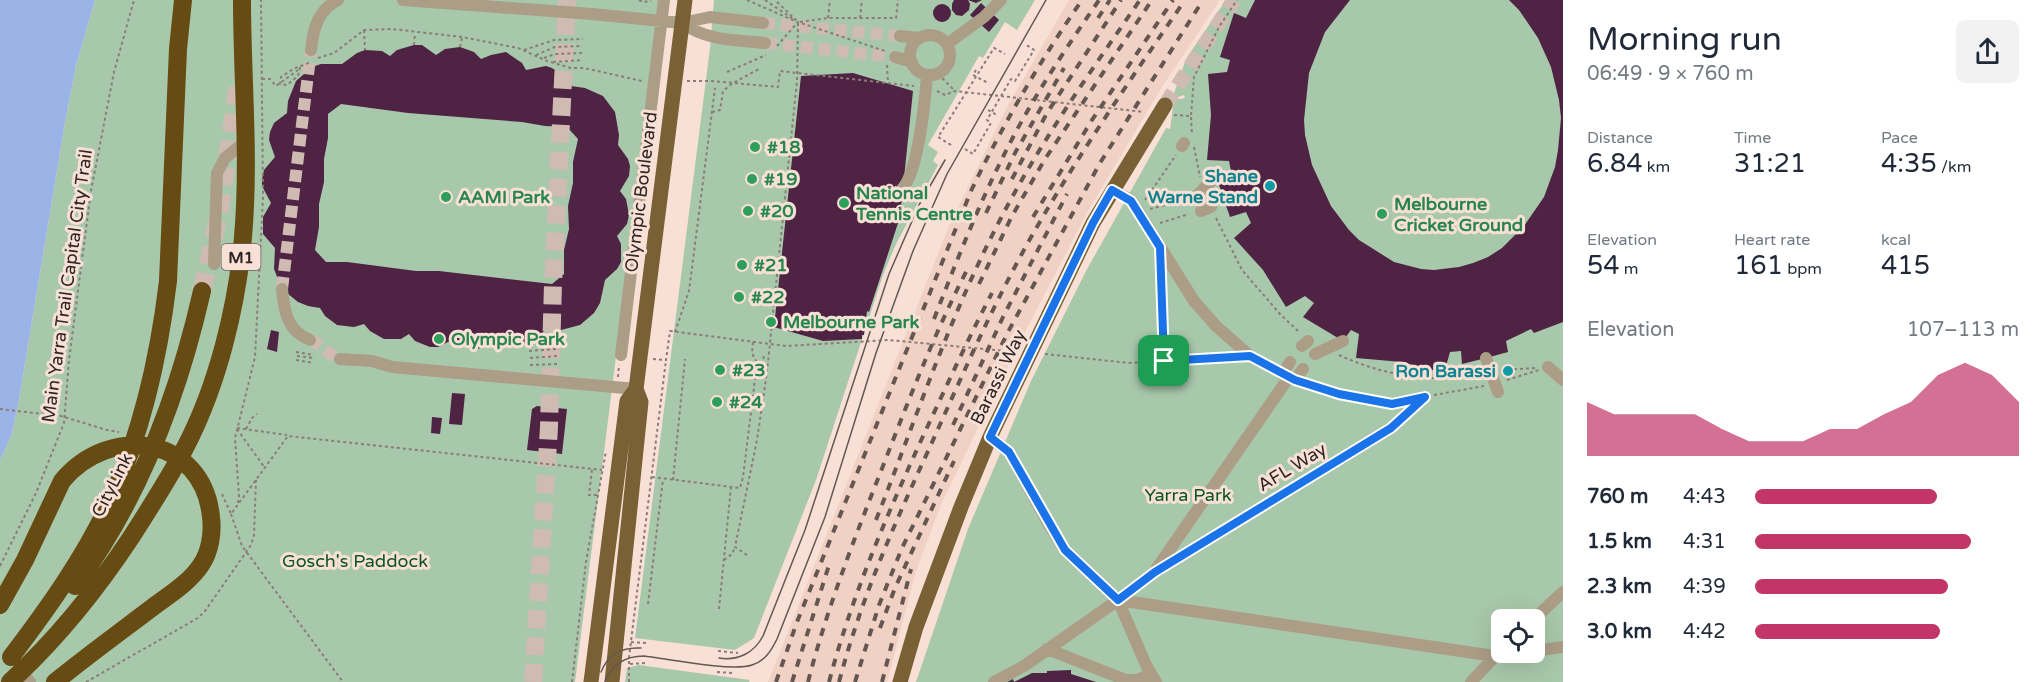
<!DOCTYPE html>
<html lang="en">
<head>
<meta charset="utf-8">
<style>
  :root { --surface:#fff; --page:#f2f2f3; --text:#1f2937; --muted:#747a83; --accent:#c13567 }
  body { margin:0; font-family:"Varela Round",sans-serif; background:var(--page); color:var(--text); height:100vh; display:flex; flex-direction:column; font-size:22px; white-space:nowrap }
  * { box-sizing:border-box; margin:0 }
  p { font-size:20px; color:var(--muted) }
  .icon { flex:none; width:33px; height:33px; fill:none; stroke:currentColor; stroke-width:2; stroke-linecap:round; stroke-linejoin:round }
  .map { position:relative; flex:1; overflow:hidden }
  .side { display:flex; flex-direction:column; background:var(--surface); width:480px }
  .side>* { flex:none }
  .controls { position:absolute; left:1491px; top:609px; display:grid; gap:12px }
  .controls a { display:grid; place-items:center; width:54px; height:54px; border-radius:9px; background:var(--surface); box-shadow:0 6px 24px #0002; font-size:30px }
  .pin { position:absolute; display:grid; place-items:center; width:51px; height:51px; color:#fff; margin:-26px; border-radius:12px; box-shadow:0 3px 9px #0006 }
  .round { display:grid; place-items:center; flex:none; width:63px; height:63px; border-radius:9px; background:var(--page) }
  .summary { display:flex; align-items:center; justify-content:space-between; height:102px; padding:0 24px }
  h1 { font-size:33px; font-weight:600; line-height:45px }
  .figures { display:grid; grid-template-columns:repeat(3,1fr); gap:9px; height:102px; padding:6px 24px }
  .figures div { display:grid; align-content:center }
  .figures b { font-size:26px; font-weight:600 }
  .figures small { font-size:16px; font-weight:400 }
  .figures p { font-size:16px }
  .chart { height:168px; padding:12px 24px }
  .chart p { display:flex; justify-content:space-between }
  .chart svg { width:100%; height:108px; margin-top:6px; fill:var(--accent); opacity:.7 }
  ul { padding:0 24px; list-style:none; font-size:20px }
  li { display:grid; grid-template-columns:96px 72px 1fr; align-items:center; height:45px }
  li i { height:15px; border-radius:8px; background:var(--accent) }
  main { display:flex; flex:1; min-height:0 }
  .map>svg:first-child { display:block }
  .built { fill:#f1d1c4 }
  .green { fill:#a8c8ab; fill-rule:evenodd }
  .water { fill:#9bb4e8 }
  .building { fill:#4e2343; fill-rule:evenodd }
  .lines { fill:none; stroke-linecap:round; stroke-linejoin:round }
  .minor-tunnel { stroke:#d0bbb2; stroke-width:12; stroke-dasharray:12 6; stroke-linecap:butt }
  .major-tunnel { stroke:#d0bbb2; stroke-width:15; stroke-dasharray:15 8; stroke-linecap:butt }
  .highway-tunnel { stroke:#d0bbb2; stroke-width:18; stroke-dasharray:18 9; stroke-linecap:butt }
  .path { stroke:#8c7c76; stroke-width:2; stroke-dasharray:3 3; stroke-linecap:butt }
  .minor { stroke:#ab9d86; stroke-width:12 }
  .major { stroke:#796135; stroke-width:15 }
  .highway { stroke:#664b12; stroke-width:18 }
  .tram { stroke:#645752; stroke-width:1.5 }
  .rail { stroke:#645752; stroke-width:4; stroke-dasharray:8 8; stroke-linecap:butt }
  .route-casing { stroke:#fff; stroke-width:12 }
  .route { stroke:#1a73e8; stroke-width:8 }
  .leisure-dot { fill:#2e9e5b; stroke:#f8e0d6; stroke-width:2 }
  .culture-dot { fill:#0f9aa8; stroke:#f8e0d6; stroke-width:2 }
  .labels { text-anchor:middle; stroke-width:6; stroke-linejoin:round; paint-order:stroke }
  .shield { fill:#f8e0d6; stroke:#6b5e59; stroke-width:1.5 }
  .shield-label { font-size:16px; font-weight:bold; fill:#2f2623 }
  .leisure-label { font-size:18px; font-weight:bold; fill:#27864d; stroke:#f8e0d6; text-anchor:start }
  .culture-label { font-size:18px; font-weight:bold; fill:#0d838f; stroke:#f8e0d6; text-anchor:end }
  .street-label { font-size:18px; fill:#2f2623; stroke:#f8e0d6 }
  .park-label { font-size:18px; fill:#0a5621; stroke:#f8e0d6 }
</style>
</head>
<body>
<main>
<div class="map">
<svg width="1563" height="682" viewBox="0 0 1563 682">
  <rect width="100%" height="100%" fill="#f8e0d6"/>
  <path class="built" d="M1069,0H1220L1162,87L1088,211L1011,359L941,505L916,571L887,682H768L949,226L1007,107Z"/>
  <path class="green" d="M95,0H661L575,682H0V461L12,433L19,400L65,122L76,66Z
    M714,0H1035L1017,30L1005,22L983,58L979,56L928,145L938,152L933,161L938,165L896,244L883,275L816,480L754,638L735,650L635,638L710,48Z
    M1226,0H1563V682H916L968,529L1031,381L1086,271L1166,128L1170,129L1174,100L1185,98L1184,95L1172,99L1186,59ZM1502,620H1534V652H1502Z
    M639,665L646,666L750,680L749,682H625L627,668Z"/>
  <path class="water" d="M0,0H95L76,66L65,122L19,400L12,433L0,461Z"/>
  <path class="building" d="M954,0H982L976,3L968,0L970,4L969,10L962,16L956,15L952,10V4Z
    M1255,0H1350L1325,32L1309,73L1304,120L1305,135L1312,165L1331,206L1349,230L1359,240L1394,262L1421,269L1434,270L1459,267L1473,263L1488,257L1502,248L1524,226L1544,197L1555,167L1558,150L1561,118L1559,100L1551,67L1538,38L1519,10L1509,0H1563V322L1534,333L1531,329L1506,341L1508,352L1486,358L1462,364L1461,351L1450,352L1444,373L1402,362L1356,358L1359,334L1351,330L1343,341L1303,317L1314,303L1305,296L1286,307L1263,270L1234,238L1251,223L1246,212L1230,217L1216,176L1231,171L1229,161L1207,160L1211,115L1208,74L1227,72L1230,60L1220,57L1234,13L1246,18Z
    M981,3L999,20L989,32L970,15Z
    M933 13a9 9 0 1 1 18 0a9 9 0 1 1-18 0Z
    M414,45H422L436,55L445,49L460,47L474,52L481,59L491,55L506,52L522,63L526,70L546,66L552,68L566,78L571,86L585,88L603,96L615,112L619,135L618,145L628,159L630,166L629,176L620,191L626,199L629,215L627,224L617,236L621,244V262L617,269L605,280L600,303L594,313L580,325L561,330L547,329L536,338L526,343L509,342L501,337L494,344L477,349L461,345L454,339L438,347H430L415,341L409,334L401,339H384L370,331L364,324L354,327L337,325L325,316L320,308L308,306L298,302L282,289L274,269L275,248L263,234V217L271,203L262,186V179L264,170L275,157L269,140L270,132L274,123L287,113L288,101L296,81L312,67L321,64H342L357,53L365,50L382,51L390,56L397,50ZM341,104L408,113L522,122L545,126L567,127L578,139L573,162V183L568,206L569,229L564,250V274L552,284L439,271H416L347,262H326L315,250L319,227V204L324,182V159L328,138V114Z
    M853,73L913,91L900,217L869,312L867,311L864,335H862V339L823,341L774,327L801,76Z
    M271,330L279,332L277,352L267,349Z
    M452,393L465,394L462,425L449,424Z
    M537,406L567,409L562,454L527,450L532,409Z
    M432,417L442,418L440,434L431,433Z
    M1071,670V674L1096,682H1007L1013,679L1014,682L1032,673H1047V671Z"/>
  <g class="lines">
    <path class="minor-tunnel" d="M763,23L900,36
      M765,43L895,57
      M889,197L902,189
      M282,289L311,50
      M310,340C322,344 327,355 340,359"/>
    <path class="major-tunnel" d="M1165,105L1234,0"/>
    <path class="highway-tunnel" d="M202,291L220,209L239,77
      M533,682L549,427L553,284L567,0"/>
    <path class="path" d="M639,0L643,2L651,1
      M747,0L795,21
      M765,0L793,19
      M828,18L830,0
      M860,18L862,0
      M800,22L828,18H896L898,0
      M364,30L365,50
      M414,45L415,33
      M777,46L798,22L885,51
      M460,47L462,38
      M524,50L554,40L583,39
      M536,55L555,47L582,46
      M318,58L334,53L364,30L392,29L462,37L518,48L547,61L571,68H584L642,81
      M544,58L555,54L582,53
      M553,62L583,60
      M887,65L888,83
      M300,67L298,76L287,85L280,84L281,77L293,69L311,62
      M976,70L973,75L988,83
      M727,72L766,55
      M938,74L955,91
      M262,79H270L276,86L298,70
      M687,81H712L778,87L780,71L914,86
      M937,91L945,95L955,91L1144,112
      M988,110L995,114L993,117
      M712,112L720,110L723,91L733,83L759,69
      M1174,115L1191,116L1194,77L1219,27L1237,0
      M1191,117L1192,135
      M951,145L938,137L940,134L994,48L1005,54
      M1194,147L1200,177
      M965,149L973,154L991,123L987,120L1011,79L1015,81L1034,50L1025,44
      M1145,200L1176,155
      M1150,209L1185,200
      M1216,218L1242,270L1280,314L1300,333
      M1160,223L1189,214
      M1160,271L1164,361
      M675,332L689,291L715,88
      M529,344L556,342
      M529,351L557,349
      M296,352L314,355
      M1045,354L1129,363L1234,357
      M1339,355C1382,375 1433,384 1479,374
      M297,356L313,358
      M530,358L557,356
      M653,359L666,360L670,331L786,346L889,340L1016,352
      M296,360L313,363
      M1259,361L1273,369
      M530,365L557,364
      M1502,370L1536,368
      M762,371L764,355
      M618,377L619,365
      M1507,380L1539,370
      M1305,383C1332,392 1373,408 1402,401
      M1434,395L1484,386
      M0,409L61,416L107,430L119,432
      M237,428L287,435
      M237,429L265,468
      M246,429L252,418L257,414
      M592,470L589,495H598
      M652,477L740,488L743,477L757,363L752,353L753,342
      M673,480L685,359
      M222,494L231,514L288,436L602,470
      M238,503L239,496L235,438L255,357L263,197L261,0
      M231,514L242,546L343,682
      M747,555L735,547L757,440L767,372L797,81L798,22L775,0
      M724,560L732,554L735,547
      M0,566L36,493L64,423L69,360L91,191L114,72L134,0
      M648,604L663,479
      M719,609L731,487
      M631,642L646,643
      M718,651L738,653
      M630,664L645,663
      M717,672L732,673
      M86,682L198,618L205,611L251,545L254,535L256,480
      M572,682L586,562L606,451
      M629,682V658L633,625L666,360"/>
    <path class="minor" d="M403,0L592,14L682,23L710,17L763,23
      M682,23C707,41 735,40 765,43
      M910 55a20 20 0 1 1 40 0a20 20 0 1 1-40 0Z
      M900,36L919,38
      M947,44L984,17L1001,0
      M311,50C313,29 318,10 338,0
      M895,57L912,62
      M1182,146L1184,143
      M902,189C918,173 925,100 927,76
      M1112,190L1131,200L1194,301L1216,326L1250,356
      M1196,197L1216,176
      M1201,211L1211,207
      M214,264L217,173L225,158L245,142
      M282,289C284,311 287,331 310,340
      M1302,346L1308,341
      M1315,354L1343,341
      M621,355L664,0
      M1486,358L1498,392
      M340,359L372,361L392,367L636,389
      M1548,367L1563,380
      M1282,374L1290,362
      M1295,380L1303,369
      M990,437L1009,452L1050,526L1065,550L1118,600L1146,665L1156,682
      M1157,568L1289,377
      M1118,600L1494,656L1522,652
      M1533,620L1563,592
      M1047,649L1126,680H1137L1151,674
      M1534,651L1563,647
      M21,672L30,682
      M994,682L1024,666L1118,600L1155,572L1391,428L1424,397
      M1471,682L1499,652"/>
    <path class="major" d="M591,682L627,401L636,389L685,0
      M612,682L641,402L636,389
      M900,682L916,627L961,507L990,437L1093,223L1165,105"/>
    <path class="highway" d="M75,586C140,498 178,397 202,291
      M0,605L25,560L62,481C110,423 203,436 211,517C213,533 210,552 201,565C189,583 169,595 153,607C120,632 87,656 55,682
      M11,657C49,607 86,555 112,498C143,429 159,356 168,281L178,49L183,0
      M10,682C57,639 97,589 132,536C151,506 170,477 186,446C218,384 237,306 243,237C250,158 242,78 242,0"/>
    <path class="tram" d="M719,658C738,661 754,653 763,636L805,530L889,274L919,205L945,160
      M601,672C608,654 623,647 641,648
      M605,682C612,664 625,656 644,656C668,659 732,672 752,665C765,661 771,651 777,639L825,517L876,353L913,251L947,174L1046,0"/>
    <path class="rail" d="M1098,18L1110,0
      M1012,179L1047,113L1121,0
      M986,213L1015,153L1064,68
      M1033,217L1092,120L1173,0
      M979,284L1012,216L1045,159L1152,0
      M934,319C957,260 980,201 1009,145C1035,94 1067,47 1099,0
      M953,425L1003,317L1067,194
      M876,520C916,419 950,315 1001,218C1041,141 1091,71 1140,0
      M880,628L895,588L954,461
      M776,682L797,622L971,191C1003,124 1040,61 1082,0
      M792,682L830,562
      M808,682C827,608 855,537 883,466C909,399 935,332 968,268
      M829,682C852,595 887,515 924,434C946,387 968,339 992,293
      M839,682C861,599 893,527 929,449C962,376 994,302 1034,232C1080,152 1133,76 1185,0
      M855,682L879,605L902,548L1008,332L1100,163L1203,0
      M882,682L911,569"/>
  </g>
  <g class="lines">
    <defs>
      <path id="route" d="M1112,190L1131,201L1160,247L1164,361L1250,356L1295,380L1339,394L1392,404L1425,397L1391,428L1155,572L1118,600L1065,550L1009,452L990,437L1093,223Z"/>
    </defs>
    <use href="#route" class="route-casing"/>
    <use href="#route" class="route"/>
  </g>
  <g class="leisure-dot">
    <circle cx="755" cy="147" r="6"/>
    <circle cx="752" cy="179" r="6"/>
    <circle cx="446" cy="197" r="6"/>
    <circle cx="844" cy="203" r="6"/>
    <circle cx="748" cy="211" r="6"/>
    <circle cx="1382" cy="214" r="6"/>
    <circle cx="742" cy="265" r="6"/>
    <circle cx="739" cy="297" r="6"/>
    <circle cx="771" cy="322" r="6"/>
    <circle cx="439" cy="339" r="6"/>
    <circle cx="720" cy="370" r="6"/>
    <circle cx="717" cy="402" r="6"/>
  </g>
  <g class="culture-dot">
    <circle cx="1270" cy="186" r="6"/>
    <circle cx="1508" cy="371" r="6"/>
  </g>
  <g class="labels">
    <rect class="shield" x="221.5" y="244" width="39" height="26" rx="4.5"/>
    <g class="shield-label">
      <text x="241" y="263">M1</text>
    </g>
    <g class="leisure-label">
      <text x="767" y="153">#18</text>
      <text x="764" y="185">#19</text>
      <text x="856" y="199">National<tspan x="856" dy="21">Tennis Centre</tspan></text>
      <text x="458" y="203">AAMI Park</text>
      <text x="1394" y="210">Melbourne<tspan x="1394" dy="21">Cricket Ground</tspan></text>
      <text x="760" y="217">#20</text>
      <text x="754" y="271">#21</text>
      <text x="751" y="303">#22</text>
      <text x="783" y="328">Melbourne Park</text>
      <text x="451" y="345">Olympic Park</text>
      <text x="732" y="376">#23</text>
      <text x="729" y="408">#24</text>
    </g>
    <g class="culture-label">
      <text x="1258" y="182">Shane<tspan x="1258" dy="21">Warne Stand</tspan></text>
      <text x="1496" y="377">Ron Barassi</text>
    </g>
    <g class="street-label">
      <text transform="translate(641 192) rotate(-83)" y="6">Olympic Boulevard</text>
      <text transform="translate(67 286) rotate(-82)" y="6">Main Yarra Trail Capital City Trail</text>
      <text transform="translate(998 377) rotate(-64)" y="6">Barassi Way</text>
      <text transform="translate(1292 467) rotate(-31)" y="6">AFL Way</text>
      <text transform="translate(112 485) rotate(-63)" y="6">CityLink</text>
    </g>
    <g class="park-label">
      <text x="1188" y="501">Yarra Park</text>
      <text x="355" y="567">Gosch's Paddock</text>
    </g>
  </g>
</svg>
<div class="controls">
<a><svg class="icon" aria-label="locate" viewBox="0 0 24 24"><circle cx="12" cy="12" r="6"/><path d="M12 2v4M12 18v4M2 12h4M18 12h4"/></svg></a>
</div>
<div class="pin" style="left:1164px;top:361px;background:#1e9e55"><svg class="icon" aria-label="arrive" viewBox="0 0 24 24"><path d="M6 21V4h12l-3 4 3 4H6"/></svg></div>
</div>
<section class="side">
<div class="summary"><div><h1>Morning run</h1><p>06:49 · 9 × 760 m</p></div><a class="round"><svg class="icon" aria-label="share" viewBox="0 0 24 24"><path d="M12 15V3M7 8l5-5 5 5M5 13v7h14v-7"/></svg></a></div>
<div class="figures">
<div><p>Distance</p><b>6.84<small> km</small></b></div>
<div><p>Time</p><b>31:21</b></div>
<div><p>Pace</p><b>4:35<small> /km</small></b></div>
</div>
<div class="figures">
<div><p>Elevation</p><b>54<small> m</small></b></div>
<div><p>Heart rate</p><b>161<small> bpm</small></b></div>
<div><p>kcal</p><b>415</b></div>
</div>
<div class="chart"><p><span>Elevation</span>107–113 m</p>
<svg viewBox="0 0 160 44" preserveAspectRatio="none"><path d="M0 44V22L10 27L20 27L30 27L40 27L50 33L60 38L70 38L80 38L90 33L100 33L110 27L120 22L130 11L140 6L150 11L160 22V44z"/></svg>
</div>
<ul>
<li><b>760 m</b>4:43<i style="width:69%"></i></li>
<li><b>1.5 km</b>4:31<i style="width:82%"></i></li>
<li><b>2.3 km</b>4:39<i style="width:73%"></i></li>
<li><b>3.0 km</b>4:42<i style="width:70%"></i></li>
</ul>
</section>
</main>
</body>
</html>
